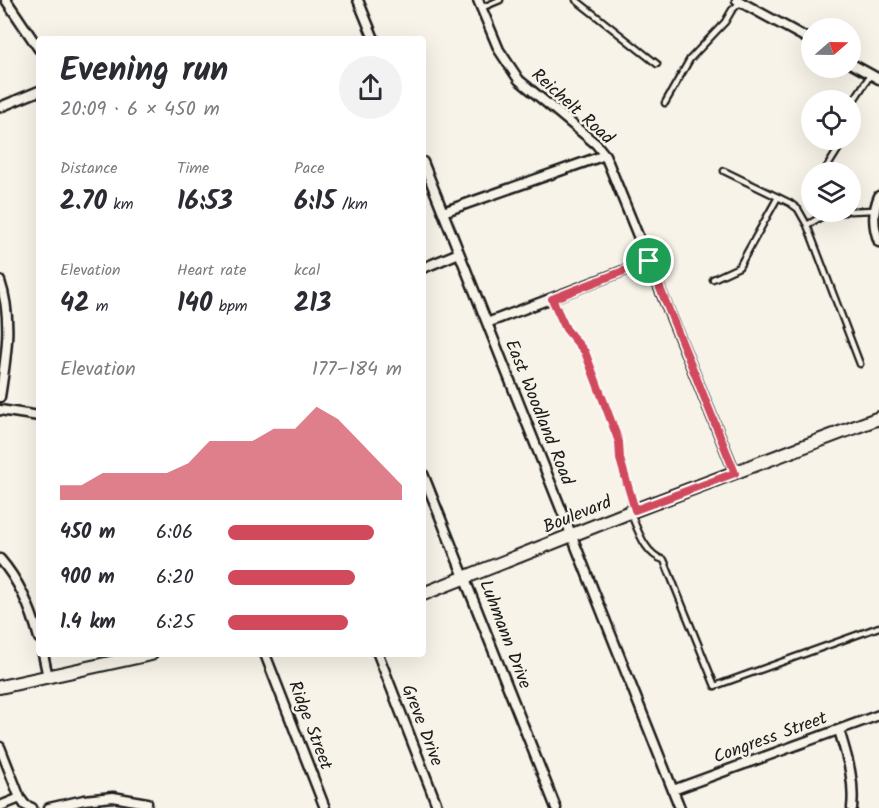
<!DOCTYPE html>
<html lang="en">
<head>
<meta charset="utf-8">
<style>
  :root { --surface:#fff; --page:#f2f2f3; --text:#2b2b33; --muted:#7c7c81; --accent:#d1495b }
  body { margin:0; font-family:Kalam,sans-serif; background:var(--page); color:var(--text); height:100vh; display:flex; flex-direction:column; font-size:22px; white-space:nowrap }
  * { box-sizing:border-box; margin:0 }
  p { font-size:20px; color:var(--muted) }
  .icon { flex:none; width:33px; height:33px; fill:none; stroke:currentColor; stroke-width:2; stroke-linecap:round; stroke-linejoin:round }
  .map { position:relative; flex:1; overflow:hidden }
  .side { position:absolute; left:36px; top:36px; width:390px; height:621px; display:flex; flex-direction:column; background:var(--surface); border-radius:6px; box-shadow:0 6px 24px #0002 }
  .side>* { flex:none }
  .needle { width:39px; rotate:70deg }
  .fabs { position:absolute; left:801px; top:18px; display:grid; gap:12px }
  .fabs a { display:grid; place-items:center; width:60px; height:60px; border-radius:50%; background:var(--surface); box-shadow:0 6px 24px #0002; font-size:30px }
  .pin { position:absolute; display:grid; place-items:center; width:51px; height:51px; color:#fff; margin:-26px; border:3px solid #fff; border-radius:50%; box-shadow:0 2px 6px #0007 }
  .round { display:grid; place-items:center; flex:none; width:63px; height:63px; border-radius:32px; background:var(--page) }
  .summary { display:flex; align-items:center; justify-content:space-between; height:102px; padding:0 24px }
  h1 { font-size:33px; font-weight:700; line-height:45px }
  .metrics { display:grid; grid-template-columns:repeat(3,1fr); gap:9px; height:102px; padding:6px 24px }
  .metrics div { display:grid; align-content:center }
  .metrics b { font-size:26px; font-weight:700 }
  .metrics small { font-size:16px; font-weight:400 }
  .metrics p { font-size:16px }
  .chart { height:168px; padding:12px 24px }
  .chart p { display:flex; justify-content:space-between }
  .chart svg { width:100%; height:108px; margin-top:6px; fill:var(--accent); opacity:.7 }
  ul { padding:0 24px; list-style:none; font-size:20px }
  li { display:grid; grid-template-columns:96px 72px 1fr; align-items:center; height:45px }
  li i { height:15px; border-radius:8px; background:var(--accent) }
  .map>svg:first-child { display:block }
  .lines { fill:none; stroke-linecap:round; stroke-linejoin:round }
  .lane-casing { stroke:#1c1c1c; stroke-width:9 }
  .street-casing { stroke:#1c1c1c; stroke-width:13 }
  .secondary-casing { stroke:#1c1c1c; stroke-width:16 }
  .lane { stroke:#f7f3e8; stroke-width:4.5 }
  .street { stroke:#f7f3e8; stroke-width:8 }
  .secondary { stroke:#f7f3e8; stroke-width:12 }
  .route-casing { stroke:#fff; stroke-width:12 }
  .route { stroke:#d1495b; stroke-width:8 }
  .labels { text-anchor:middle; stroke-width:5; stroke-linejoin:round; paint-order:stroke }
  .street-label { font-size:18px; fill:#1c1c1c; stroke:#f7f3e8 }
</style>
</head>
<body>
<div class="map">
<svg width="879" height="808" viewBox="0 0 879 808">
  <rect width="100%" height="100%" fill="#f7f3e8"/>
  <filter id="ink" filterUnits="userSpaceOnUse"><feTurbulence type="fractalNoise" baseFrequency=".0167" numOctaves="2"/><feDisplacementMap in="SourceGraphic" scale="12" xChannelSelector="R" yChannelSelector="G"/><feConvolveMatrix kernelMatrix="1 2 1 2 8 2 1 2 1" color-interpolation-filters="sRGB"/></filter>
  <g filter="url(#ink)">
    <g class="lines">
      <defs>
        <path id="lane" d="M576,0L657,64
          M481,8L500,0
          M665,103L690,59L725,22L732,10L741,2
          M850,106L871,74
          M724,171L790,203L798,209L807,225L860,364
          M824,172L844,140
          M850,211L874,210
          M807,225L828,213L845,212
          M713,279L739,267L778,197
          M552,299L566,329L585,352L619,442L620,459L634,509
          M631,514C638,530 645,555 664,560L715,686L879,627"/>
        <path id="street" d="M6,0L39,49
          M358,0L374,39
          M478,0L499,50L519,80L596,144L605,155L735,473
          M737,0L812,41
          M850,63L879,79
          M0,107L39,91
          M423,162L680,808
          M879,196C872,212 873,227 879,242
          M443,212L605,155
          M423,268L459,253
          M0,281C13,319 6,358 0,397
          M487,323L649,261
          M0,410L39,416
          M423,474L556,808
          M0,559C20,582 31,608 39,638
          M43,654L48,677
          M265,654L325,808
          M378,654L438,808
          M839,730C847,757 855,780 852,808
          M0,747L20,798L25,805L32,808
          M673,790L879,715
          M0,806L20,798
          M49,808L84,800L113,797L147,803"/>
        <path id="secondary" d="M423,594L630,512L879,418
          M0,687L151,654"/>
      </defs>
      <use href="#lane" class="lane-casing"/>
      <use href="#street" class="street-casing"/>
      <use href="#secondary" class="secondary-casing"/>
      <use href="#lane" class="lane"/>
      <use href="#street" class="street"/>
      <use href="#secondary" class="secondary"/>
    </g>
  </g>
  <g class="lines" filter="url(#ink)">
    <defs>
      <path id="route" d="M649,261L735,473L635,510L620,459L619,442L585,352L566,329L552,299Z"/>
    </defs>
    <use href="#route" class="route-casing"/>
    <use href="#route" class="route"/>
  </g>
  <g class="labels">
    <g class="street-label">
      <text transform="translate(573 106) rotate(42)" y="6">Reichelt Road</text>
      <text transform="translate(540 412) rotate(68)" y="6">East Woodland Road</text>
      <text transform="translate(577 514) rotate(-22)" y="6">Boulevard</text>
      <text transform="translate(506 634) rotate(69)" y="6">Luhmann Drive</text>
      <text transform="translate(311 725) rotate(69)" y="6">Ridge Street</text>
      <text transform="translate(423 725) rotate(69)" y="6">Greve Drive</text>
      <text transform="translate(770 737) rotate(-20)" y="6">Congress Street</text>
    </g>
  </g>
</svg>
<div class="fabs">
<a><svg class="needle" viewBox="-14 -14 28 28"><path d="M0-13l5 13h-10z" fill="#e53935"/><path d="M0 13l5-13h-10z" fill="#7c7c81"/></svg></a>
<a><svg class="icon" aria-label="locate" viewBox="0 0 24 24"><circle cx="12" cy="12" r="6"/><path d="M12 2v4M12 18v4M2 12h4M18 12h4"/></svg></a>
<a><svg class="icon" aria-label="layers" viewBox="0 0 24 24"><path d="M12 4l9 5-9 5-9-5zM3 14l9 5 9-5"/></svg></a>
</div>
<div class="pin" style="left:649px;top:261px;background:#1e9e55"><svg class="icon" aria-label="arrive" viewBox="0 0 24 24"><path d="M6 21V4h12l-3 4 3 4H6"/></svg></div>
<section class="side">
<div class="summary"><div><h1>Evening run</h1><p>20:09 · 6 × 450 m</p></div><a class="round"><svg class="icon" aria-label="share" viewBox="0 0 24 24"><path d="M12 15V3M7 8l5-5 5 5M5 13v7h14v-7"/></svg></a></div>
<div class="metrics">
<div><p>Distance</p><b>2.70<small> km</small></b></div>
<div><p>Time</p><b>16:53</b></div>
<div><p>Pace</p><b>6:15<small> /km</small></b></div>
</div>
<div class="metrics">
<div><p>Elevation</p><b>42<small> m</small></b></div>
<div><p>Heart rate</p><b>140<small> bpm</small></b></div>
<div><p>kcal</p><b>213</b></div>
</div>
<div class="chart"><p><span>Elevation</span>177–184 m</p>
<svg viewBox="0 0 160 44" preserveAspectRatio="none"><path d="M0 44V38L10 38L20 33L30 33L40 33L50 33L60 29L70 20L80 20L90 20L100 15L110 15L120 6L130 11L140 20L150 29L160 38V44z"/></svg>
</div>
<ul>
<li><b>450 m</b>6:06<i style="width:84%"></i></li>
<li><b>900 m</b>6:20<i style="width:73%"></i></li>
<li><b>1.4 km</b>6:25<i style="width:69%"></i></li>
</ul>
</section>
</div>
</body>
</html>
